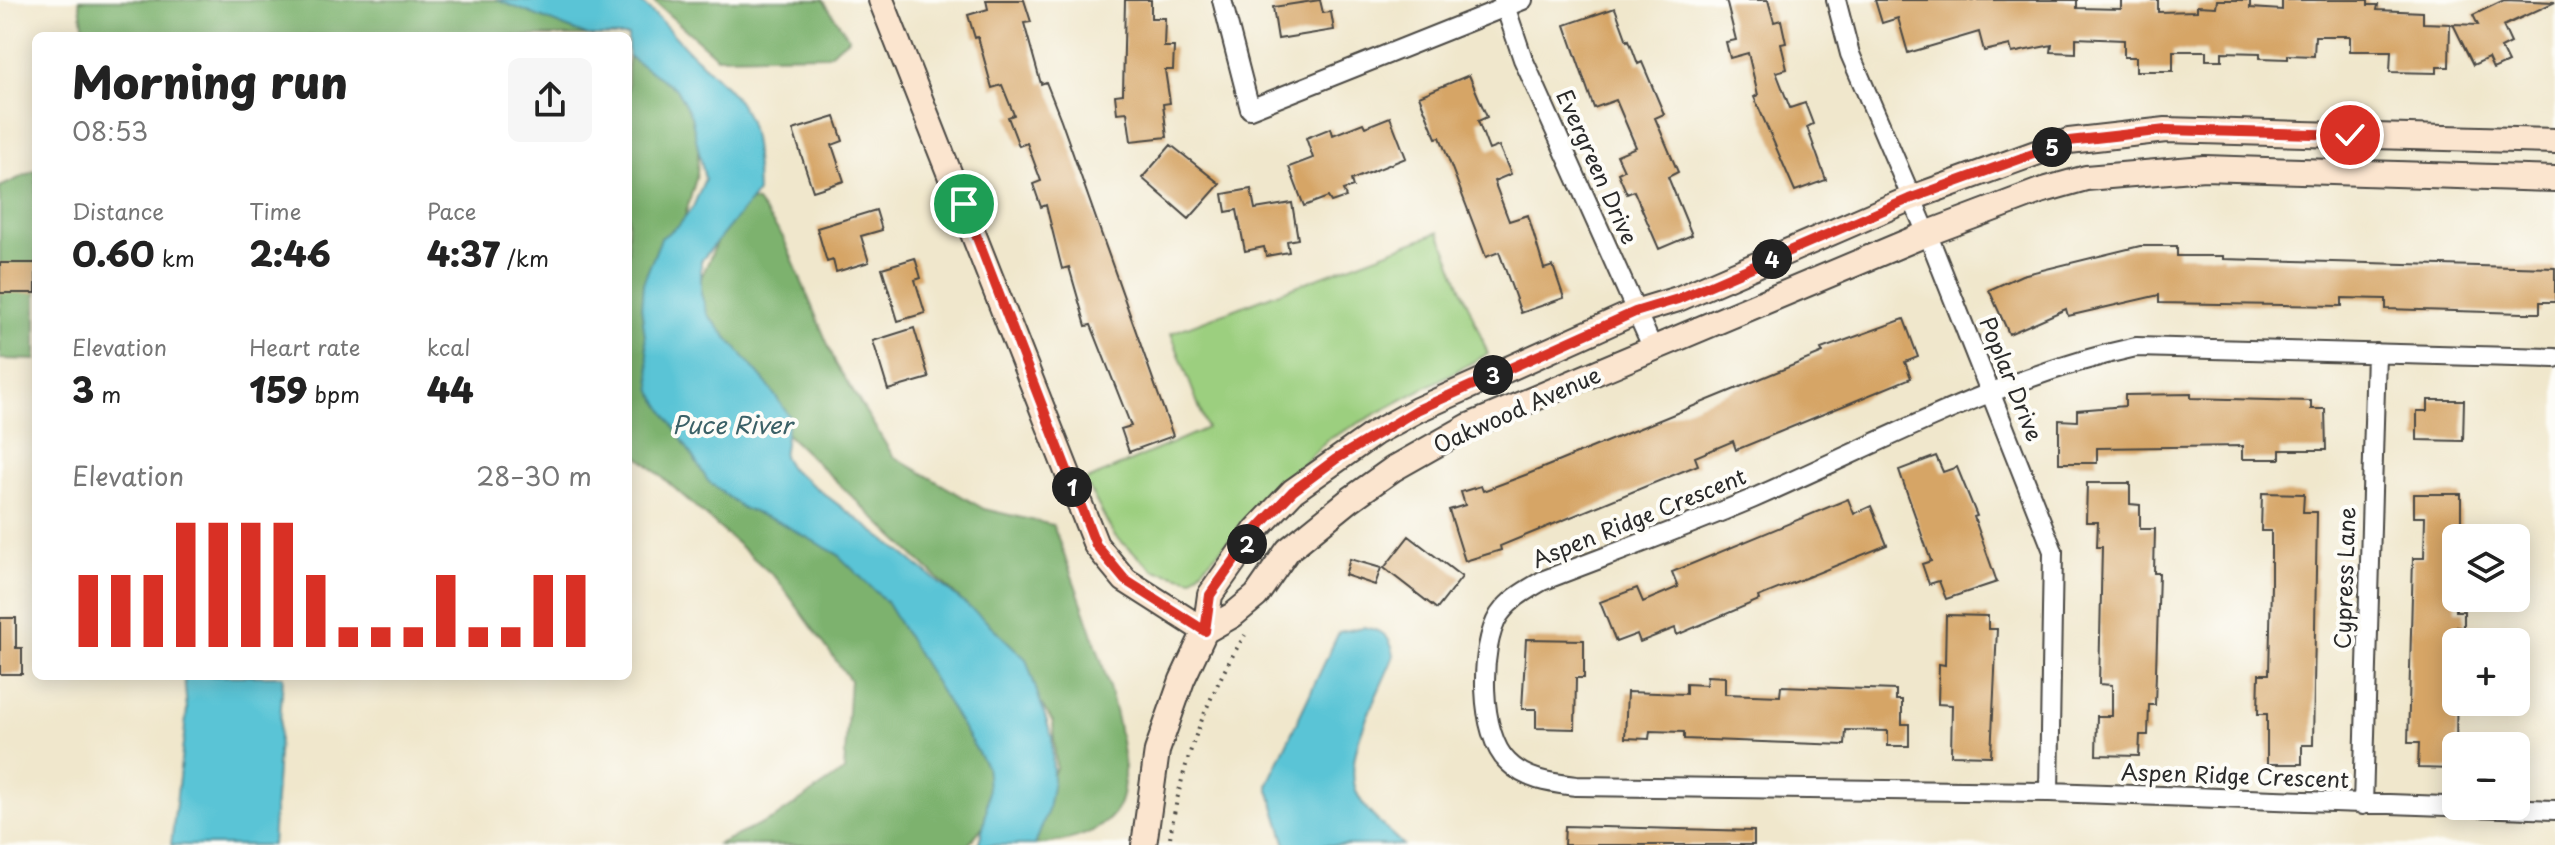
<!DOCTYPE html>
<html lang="en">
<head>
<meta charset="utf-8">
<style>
  :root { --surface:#fff; --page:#f6f6f6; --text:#222; --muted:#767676; --accent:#d93025 }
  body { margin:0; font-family:"Playpen Sans",sans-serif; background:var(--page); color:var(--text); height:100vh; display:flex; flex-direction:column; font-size:30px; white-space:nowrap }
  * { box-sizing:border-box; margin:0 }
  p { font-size:26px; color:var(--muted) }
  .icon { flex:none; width:44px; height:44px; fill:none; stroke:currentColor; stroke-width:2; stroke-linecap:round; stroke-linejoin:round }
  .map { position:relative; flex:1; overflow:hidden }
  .drawer { position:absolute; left:32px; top:32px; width:600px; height:648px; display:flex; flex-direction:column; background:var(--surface); border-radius:12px; box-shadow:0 4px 20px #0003 }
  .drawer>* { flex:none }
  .fabs { position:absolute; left:2442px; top:524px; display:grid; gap:16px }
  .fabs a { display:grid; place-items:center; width:88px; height:88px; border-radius:12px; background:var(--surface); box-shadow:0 4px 20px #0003; font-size:40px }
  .pin { position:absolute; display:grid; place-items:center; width:68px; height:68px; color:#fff; margin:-34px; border:4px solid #fff; border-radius:50%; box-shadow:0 2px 8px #0007 }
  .km { position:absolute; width:40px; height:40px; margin:-20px; border-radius:50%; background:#222; color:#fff; font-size:22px; line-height:40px; text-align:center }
  .round { display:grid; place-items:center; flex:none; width:84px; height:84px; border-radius:12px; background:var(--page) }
  .summary { display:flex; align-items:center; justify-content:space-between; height:136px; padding:0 40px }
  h1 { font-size:44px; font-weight:800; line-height:60px }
  .metrics { display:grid; grid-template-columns:repeat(3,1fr); gap:12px; height:136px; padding:8px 40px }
  .metrics div { display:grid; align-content:center }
  .metrics b { font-size:34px; font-weight:800 }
  .metrics small { font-size:22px; font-weight:400 }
  .metrics p { font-size:22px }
  .chart { height:224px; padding:16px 40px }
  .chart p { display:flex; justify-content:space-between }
  .chart svg { width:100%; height:144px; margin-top:8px; stroke:var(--accent); stroke-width:6 }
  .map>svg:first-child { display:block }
  .green { fill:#9ccf7f; stroke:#647d55; stroke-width:2 }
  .forest { fill:#7db26e; stroke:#546e4c; stroke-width:2 }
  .water { fill:#5ac4d6; stroke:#427880; stroke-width:2 }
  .building { fill:#d6a566 }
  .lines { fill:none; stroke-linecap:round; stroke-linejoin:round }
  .street-casing { stroke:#494743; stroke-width:22 }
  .secondary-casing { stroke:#494743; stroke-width:28 }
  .path { stroke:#494743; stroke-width:4; stroke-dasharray:2 6; stroke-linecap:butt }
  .street { stroke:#fff; stroke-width:18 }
  .secondary { stroke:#fbe5cf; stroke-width:24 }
  .route-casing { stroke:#fff; stroke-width:16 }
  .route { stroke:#d93025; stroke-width:10 }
  .labels { text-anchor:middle; stroke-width:8; stroke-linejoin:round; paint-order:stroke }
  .street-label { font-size:22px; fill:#2b2b2b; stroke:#fdfcf7 }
  .water-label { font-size:24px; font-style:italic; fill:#3b6167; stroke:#fdfcf7 }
</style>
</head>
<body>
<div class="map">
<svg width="2555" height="845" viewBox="0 0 2555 845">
  <rect width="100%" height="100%" fill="#fdfcf7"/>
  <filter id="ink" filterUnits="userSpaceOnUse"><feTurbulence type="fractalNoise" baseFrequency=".0125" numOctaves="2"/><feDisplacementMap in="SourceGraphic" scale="16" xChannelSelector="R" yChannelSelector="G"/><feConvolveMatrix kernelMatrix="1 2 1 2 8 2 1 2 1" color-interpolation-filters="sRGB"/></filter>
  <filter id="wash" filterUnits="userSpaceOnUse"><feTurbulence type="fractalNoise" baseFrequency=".006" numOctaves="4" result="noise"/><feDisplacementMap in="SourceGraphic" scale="32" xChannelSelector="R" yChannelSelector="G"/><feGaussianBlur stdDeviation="1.8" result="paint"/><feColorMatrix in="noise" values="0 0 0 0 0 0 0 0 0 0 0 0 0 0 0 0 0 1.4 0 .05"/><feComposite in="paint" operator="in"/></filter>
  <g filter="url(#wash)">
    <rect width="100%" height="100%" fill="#f0e7cc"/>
    <path class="green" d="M1439,232L1488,354L1327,440L1192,579L1154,570L1114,535L1085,481L1207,428L1171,333Z"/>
    <path class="forest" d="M79,0H551L617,19L686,78L699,134L697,175L653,325L859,556L1009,794L968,845H716L775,818L844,771L850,680L777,579L628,447V36H85Z
      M652,0H823L849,38L828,55L717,57Z
      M36,170V360L0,359V187Z
      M737,198L757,202L783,237L836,364L893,456L984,509L1053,525C1073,581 1147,758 1117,809C1100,838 1053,845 1023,845L1056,768L1053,722L996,634L772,420L698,310L701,278Z"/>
    <path class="water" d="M497,0H637C660,16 674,37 694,56C752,111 754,112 757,193L701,261V294L708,315L767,384L789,416L783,456L790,468L906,556L986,621L1026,659L1052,737L1053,780L1048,810L1035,845H978C987,817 990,795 986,766L886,602L837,554L779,522L742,508L708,481L652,392L641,307L643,283L661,238L679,225L693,207L705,179L691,116L676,89L628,56V36H588Z
      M1364,627C1383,631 1390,635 1394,655C1381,691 1341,755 1357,793C1366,814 1387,829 1403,845H1286L1268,786L1270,779L1339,632Z
      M184,676H283L272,845H171L187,710Z"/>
    <g id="blocks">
      <path class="building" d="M986,0H1024L1031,22L1024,23L1041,84L1046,82L1061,120L1173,436L1129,452L1121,429L1131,426L1091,325L1086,326L1069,267L1062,269L1046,205L1041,207L1033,184L1041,181L1027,143L1019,146L1008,117L1014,115L1002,85L992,88L978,37L975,38L968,15L988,9Z
        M1125,0H1151V18H1165L1164,47H1174L1173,70H1165L1170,103L1163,104L1167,137L1131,141L1127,112L1117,113L1115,95L1123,94Z
        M1320,0L1323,13L1331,12L1334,30L1278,39L1273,7Z
        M1726,0H1768L1774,22L1781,20L1786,43L1781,44L1787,69L1776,72L1790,108L1805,103L1813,124L1807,127L1826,180L1795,191L1754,97L1758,95L1748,53L1730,58L1726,42L1736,40Z
        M1875,0H2077V8L2121,9V0H2158V12L2197,11V6L2216,7L2217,0H2250V8L2282,10V0H2368V5H2378L2377,10L2423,12V23L2450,24L2449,67H2437V73L2390,72L2391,51H2350V36H2315L2314,56L2288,55V59L2260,58V53L2222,52V60H2206V51H2173V71H2136V57H2124V40L2076,38V53L2051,52L2052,45L2012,53L2010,45L1984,51L1979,32L1908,53L1898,18L1882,23Z
        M2504,0L2555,2L2503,26L2511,43L2501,48L2508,62L2493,69L2488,58L2473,65L2453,24L2478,25L2473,15Z
        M1615,8L1627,41L1629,40L1638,64L1642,62L1664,114L1655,118L1678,172L1668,177L1692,235L1659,249L1634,191L1627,194L1618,173L1624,170L1617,155L1636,147L1616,100L1594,108L1565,25Z
        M1469,75L1487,117L1478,121L1489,150L1499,146L1511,174L1494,181L1509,221L1528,215L1544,269L1553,266L1564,298L1521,313L1499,252L1486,257L1440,137L1436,138L1419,96Z
        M835,117L843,141L832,145L844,181L813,191L793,130Z
        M1390,117L1406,158L1351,180L1353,187L1343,190L1346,197L1331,202L1328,197L1304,206L1289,167L1313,158L1306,138L1331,128L1333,135L1363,123L1365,127Z
        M1171,145L1220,184L1189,219L1142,178Z
        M1251,189L1255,209L1292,203L1298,239L1287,241L1289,252L1266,256L1264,247L1245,251L1237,210L1226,212L1223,194Z
        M876,210L882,230L861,236L869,262L836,272L833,260L827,262L817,228Z
        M2140,246H2177V256H2223V259L2555,268V302H2540V313H2523L2386,309V299L2342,298V306L2159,303V295L2068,316L2066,309L2009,334L1989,290L2022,275Z
        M915,258L921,278L915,280L925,313L898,321L882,268Z
        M0,263H36V293H0Z
        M1904,319L1918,357L1905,362L1911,378L1736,450L1733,441L1695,457L1698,465L1500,546L1501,550L1465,561L1449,510L1465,505L1461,492L1481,486L1483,491L1528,474L1823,353L1821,349Z
        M914,328L929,378L888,390L873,341Z
        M2191,394V398L2311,401V409H2325L2326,450H2280V459H2242V446L2097,448V463H2059V420L2077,421V410L2125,406V395Z
        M2428,400H2464L2463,441L2417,440V411H2428Z
        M1936,456L1943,472L1957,467L1977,516L1974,517L1997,582L1946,599L1939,581L1929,584L1922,564L1931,561L1899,470Z
        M2087,483H2130V504L2140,505V529H2155L2154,573H2159L2155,705H2149L2148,735H2140L2139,756L2096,755L2097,716H2112V685L2099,684L2102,547H2097L2098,522H2086Z
        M2262,493L2304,494L2303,512H2317L2313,745H2302V764H2267V714H2258L2259,674H2269L2271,584V531H2261Z
        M2414,494H2461V536H2456V611H2464V628L2457,627L2456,769L2418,768L2419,743H2408L2413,558H2424L2425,517H2414Z
        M1848,499L1854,514L1871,506L1887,545L1758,597L1759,600L1677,635L1675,628L1640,642L1637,634L1616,642L1600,602L1637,588L1643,602L1678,587L1672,572Z
        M1409,536L1462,577L1437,609L1384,568Z
        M1350,559L1381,568L1375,585L1345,575Z
        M1946,615L1988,616V629H1997L1991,756L1951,755L1952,705L1938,704L1939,664L1945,665Z
        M0,618H16V648H22V674H0Z
        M1526,639L1584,640V678H1576L1575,729L1536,728V709H1522Z
        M1707,676L1725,677V694L1780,696L1781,686L1896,690V700H1902V724H1909V746H1888V731L1846,730L1845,745L1684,739V732L1650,731L1649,739L1625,738L1627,692L1686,694V684L1706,685Z
        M1565,826L1754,831V845H1564Z"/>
    </g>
  </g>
  <g filter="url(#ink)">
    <use href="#blocks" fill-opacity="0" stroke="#494743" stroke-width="2"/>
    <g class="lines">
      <defs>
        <path id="street" d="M1222,0L1250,109L1523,0
          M1503,0L1523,59L1654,351
          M1836,0L1850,54L1934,250L2053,551L2049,792
          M2555,358L2136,347C2001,376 1878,444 1752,499C1683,528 1612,554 1542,581C1525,591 1511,598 1499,615C1479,647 1479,735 1508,762C1527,781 1552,783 1576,786L2049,792L2555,810
          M2363,805L2376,353"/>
        <path id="secondary" d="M881,0L1096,545L1125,580L1205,631
          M1205,631L1233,615L1256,596L1288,550L1351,499L1393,469L1469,426L1926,234L2040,191L2086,178L2204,168L2555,179
          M1144,845L1157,751L1182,680L1205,631L1210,595L1256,530L1293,491L1375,433L1417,410L1635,312L1678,299L1909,199L2069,141L2166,130L2555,141"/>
      </defs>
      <use href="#street" class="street-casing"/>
      <use href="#secondary" class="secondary-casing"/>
      <path class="path" d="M1169,845C1179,770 1205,699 1245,635"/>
      <use href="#street" class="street"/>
      <use href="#secondary" class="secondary"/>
    </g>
  </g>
  <g class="lines" filter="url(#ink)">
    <defs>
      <path id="route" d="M964,204L1096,545L1125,580L1205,631L1210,595L1256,530L1293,491L1336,459L1417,410L1635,312L1678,299L1909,199L2069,141L2166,130L2350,135"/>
    </defs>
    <use href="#route" class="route-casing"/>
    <use href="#route" class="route"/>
  </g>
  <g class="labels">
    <g class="street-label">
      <text transform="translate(1597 167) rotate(66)" y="8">Evergreen Drive</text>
      <text transform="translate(2011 379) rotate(68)" y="8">Poplar Drive</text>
      <text transform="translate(1517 410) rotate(-24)" y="8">Oakwood Avenue</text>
      <text transform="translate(1639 518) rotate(-22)" y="8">Aspen Ridge Crescent</text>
      <text transform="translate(2345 578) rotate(-88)" y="8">Cypress Lane</text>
      <text transform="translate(2235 776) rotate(2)" y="8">Aspen Ridge Crescent</text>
    </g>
    <g class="water-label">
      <text x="732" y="434">Puce River</text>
    </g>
  </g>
</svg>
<div class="fabs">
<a><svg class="icon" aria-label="layers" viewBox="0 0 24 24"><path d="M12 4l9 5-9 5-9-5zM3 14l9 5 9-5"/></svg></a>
<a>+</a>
<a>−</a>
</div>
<div class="pin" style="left:964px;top:204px;background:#1e9e55"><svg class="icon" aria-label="arrive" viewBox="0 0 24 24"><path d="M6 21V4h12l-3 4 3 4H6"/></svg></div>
<div class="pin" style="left:2350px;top:135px;background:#d93025"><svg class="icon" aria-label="check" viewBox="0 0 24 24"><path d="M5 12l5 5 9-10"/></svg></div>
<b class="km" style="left:1072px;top:487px">1</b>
<b class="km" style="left:1247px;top:544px">2</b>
<b class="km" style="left:1493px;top:375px">3</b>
<b class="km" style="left:1772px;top:259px">4</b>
<b class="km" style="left:2052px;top:147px">5</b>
<section class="drawer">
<div class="summary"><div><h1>Morning run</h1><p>08:53</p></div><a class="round"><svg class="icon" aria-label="share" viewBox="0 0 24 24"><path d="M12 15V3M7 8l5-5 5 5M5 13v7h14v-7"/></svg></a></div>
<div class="metrics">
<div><p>Distance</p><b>0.60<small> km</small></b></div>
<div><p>Time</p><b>2:46</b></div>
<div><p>Pace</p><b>4:37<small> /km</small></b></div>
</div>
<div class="metrics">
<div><p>Elevation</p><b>3<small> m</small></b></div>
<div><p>Heart rate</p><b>159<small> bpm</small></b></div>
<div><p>kcal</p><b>44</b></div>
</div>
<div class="chart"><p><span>Elevation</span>28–30 m</p>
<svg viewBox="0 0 160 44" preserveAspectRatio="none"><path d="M5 44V22M15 44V22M25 44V22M35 44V6M45 44V6M55 44V6M65 44V6M75 44V22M85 44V38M95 44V38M105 44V38M115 44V22M125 44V38M135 44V38M145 44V22M155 44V22"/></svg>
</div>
</section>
</div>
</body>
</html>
